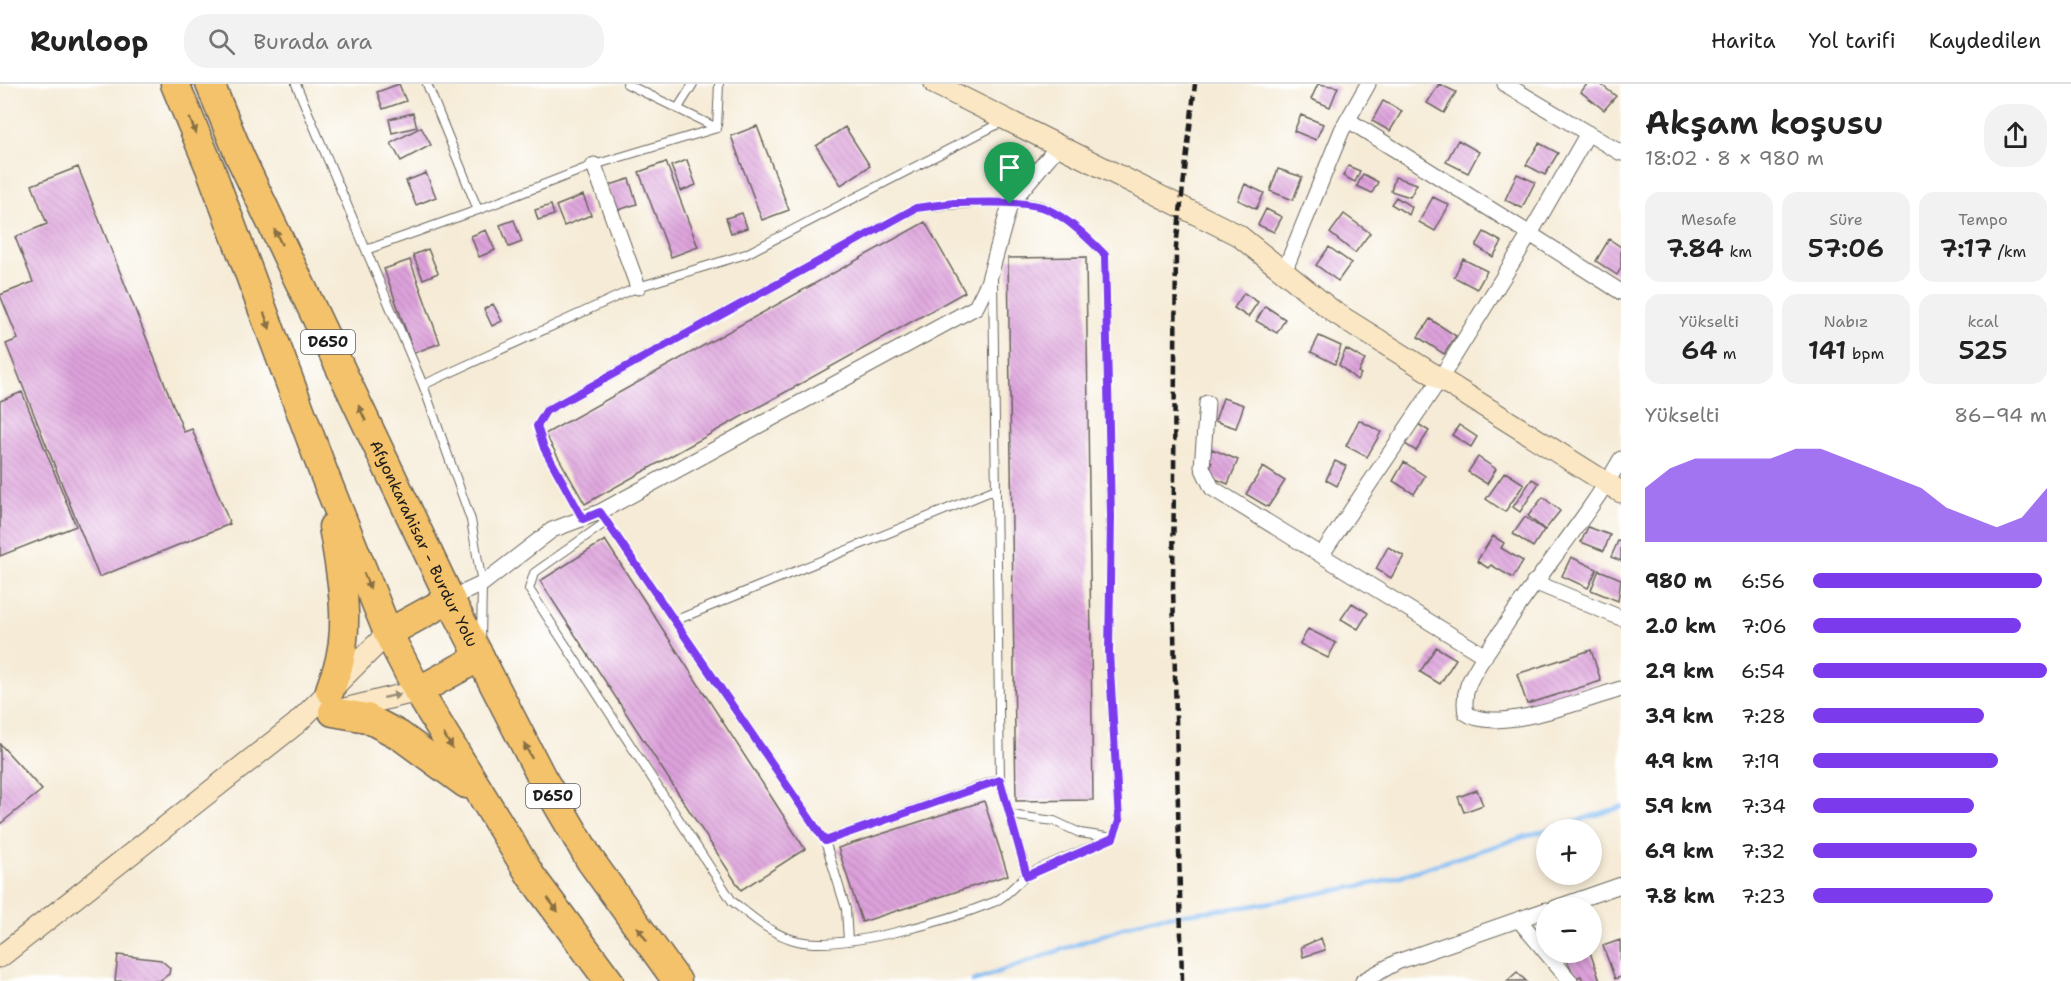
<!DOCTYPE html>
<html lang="tr">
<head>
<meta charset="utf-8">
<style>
  :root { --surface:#fff; --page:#f2f2f2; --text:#222; --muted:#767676; --line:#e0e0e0; --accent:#7c3aed }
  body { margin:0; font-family:"Shantell Sans",sans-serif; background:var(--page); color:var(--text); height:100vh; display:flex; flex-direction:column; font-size:22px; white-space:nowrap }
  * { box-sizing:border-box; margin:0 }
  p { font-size:20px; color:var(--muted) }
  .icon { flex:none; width:33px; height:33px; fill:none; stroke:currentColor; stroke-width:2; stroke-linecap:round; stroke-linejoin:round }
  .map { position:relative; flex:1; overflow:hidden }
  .drawer { display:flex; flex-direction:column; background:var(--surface); width:450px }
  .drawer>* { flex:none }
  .tools { position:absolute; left:1536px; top:735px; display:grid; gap:12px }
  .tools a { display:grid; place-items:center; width:66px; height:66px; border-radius:50%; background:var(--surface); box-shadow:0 3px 9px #0003; font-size:30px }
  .pin { position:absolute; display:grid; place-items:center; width:51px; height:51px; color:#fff; margin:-62px -26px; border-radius:50% 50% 50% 0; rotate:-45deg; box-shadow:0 0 6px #0007 }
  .pin .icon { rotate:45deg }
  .round { display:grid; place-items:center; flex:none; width:63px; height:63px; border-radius:24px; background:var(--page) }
  .head { display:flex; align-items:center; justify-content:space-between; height:102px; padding:0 24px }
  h1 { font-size:33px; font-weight:600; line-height:45px }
  .stats { display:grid; grid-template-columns:repeat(3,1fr); gap:9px; height:102px; padding:6px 24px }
  .stats div { display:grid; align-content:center; border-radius:15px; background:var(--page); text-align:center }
  .stats b { font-size:26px; font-weight:600 }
  .stats small { font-size:16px; font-weight:400 }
  .stats p { font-size:16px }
  .chart { height:168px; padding:12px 24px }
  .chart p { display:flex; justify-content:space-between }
  .chart svg { width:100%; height:108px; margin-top:6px; fill:var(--accent); opacity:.7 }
  ul { padding:0 24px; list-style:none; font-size:20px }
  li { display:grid; grid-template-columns:96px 72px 1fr; align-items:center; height:45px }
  li i { height:15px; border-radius:8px; background:var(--accent) }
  header { display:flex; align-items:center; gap:36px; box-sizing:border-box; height:84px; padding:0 30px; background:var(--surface); border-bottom:2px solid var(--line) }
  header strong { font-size:28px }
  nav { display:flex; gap:33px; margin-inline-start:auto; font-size:21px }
  .search { width:420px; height:54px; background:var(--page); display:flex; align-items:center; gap:15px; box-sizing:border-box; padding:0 21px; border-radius:24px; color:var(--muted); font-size:22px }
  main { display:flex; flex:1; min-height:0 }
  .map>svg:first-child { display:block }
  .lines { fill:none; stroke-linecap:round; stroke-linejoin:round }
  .stream { stroke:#83bbf3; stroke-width:4.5 }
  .building { fill:url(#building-back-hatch) }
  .lane-casing { stroke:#68645d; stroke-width:10 }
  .street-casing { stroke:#68645d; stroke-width:17 }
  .secondary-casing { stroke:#68645d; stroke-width:23 }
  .highway-casing { stroke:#68645d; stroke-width:31 }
  .lane { stroke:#fff; stroke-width:8 }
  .street { stroke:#fff; stroke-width:15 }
  .secondary { stroke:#fbe7c3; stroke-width:21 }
  .highway { stroke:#f4c26a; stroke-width:28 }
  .rail { stroke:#1c1c1c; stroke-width:4.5; stroke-dasharray:9 4.5; stroke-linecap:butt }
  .oneway { fill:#886f43 }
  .oneway2 { fill:#978c78 }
  .route-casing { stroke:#fff; stroke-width:12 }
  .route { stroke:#7c3aed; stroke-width:8 }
  .labels { text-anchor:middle; stroke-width:6; stroke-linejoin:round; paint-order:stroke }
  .shield { fill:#fff; stroke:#606060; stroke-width:1.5 }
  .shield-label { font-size:15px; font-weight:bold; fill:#1c1c1c }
  .street-label { font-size:16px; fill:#1c1c1c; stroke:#fff }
</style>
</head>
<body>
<header>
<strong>Runloop</strong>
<div class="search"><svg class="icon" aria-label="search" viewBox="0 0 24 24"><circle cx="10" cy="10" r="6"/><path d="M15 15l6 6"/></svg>Burada ara</div>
<nav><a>Harita</a><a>Yol tarifi</a><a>Kaydedilen</a></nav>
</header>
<main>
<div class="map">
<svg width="1621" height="897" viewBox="0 0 1621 897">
  <defs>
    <pattern id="building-back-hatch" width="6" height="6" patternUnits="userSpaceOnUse" patternTransform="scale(1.5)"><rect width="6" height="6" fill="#dda1db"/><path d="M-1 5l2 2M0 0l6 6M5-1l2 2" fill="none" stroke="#bd8abb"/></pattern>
  </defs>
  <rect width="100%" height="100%" fill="#fff"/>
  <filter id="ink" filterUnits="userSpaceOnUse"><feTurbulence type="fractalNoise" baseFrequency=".0167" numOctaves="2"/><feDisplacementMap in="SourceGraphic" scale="12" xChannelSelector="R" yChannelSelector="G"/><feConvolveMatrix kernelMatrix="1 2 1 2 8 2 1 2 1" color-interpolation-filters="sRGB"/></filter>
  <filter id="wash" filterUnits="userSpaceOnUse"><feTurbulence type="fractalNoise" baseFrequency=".008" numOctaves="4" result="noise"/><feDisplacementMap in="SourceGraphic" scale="24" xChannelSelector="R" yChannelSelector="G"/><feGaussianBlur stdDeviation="1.35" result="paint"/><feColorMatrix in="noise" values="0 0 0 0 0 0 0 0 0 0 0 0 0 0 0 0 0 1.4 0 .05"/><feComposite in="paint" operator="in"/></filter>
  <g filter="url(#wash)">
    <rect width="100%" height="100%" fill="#f5ebd6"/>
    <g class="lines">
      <path class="stream" d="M1548,746L1621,723
        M973,897L1151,834L1250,822L1381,798L1546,746"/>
    </g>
    <g id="blocks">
      <path class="building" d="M399,0L406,17L383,25L377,8Z
        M1318,0L1338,3L1330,23L1311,15Z
        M1439,0L1456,8L1444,29L1427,19Z
        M1587,0H1600L1616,12L1604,26L1581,8Z
        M1383,17L1402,27L1390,47L1372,37Z
        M413,29L417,43L392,49L389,35Z
        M1301,31L1323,40L1316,56L1294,47Z
        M757,42L789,126L762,136L731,52Z
        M421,43L431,61L401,77L391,59Z
        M845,43L870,82L841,101L816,62Z
        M1458,56L1479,68L1468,89L1446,78Z
        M1539,59L1558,69L1545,91L1526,81Z
        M687,76L696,101L681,107L671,82Z
        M666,78L698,163L671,173L639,88Z
        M1348,82L1360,87L1355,98L1343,92Z
        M78,83L184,348L192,345L230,440L99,493L6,260L18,255L0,211L33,198L15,153L47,140L32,101Z
        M1278,85L1302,93L1293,116L1270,107Z
        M426,89L436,113L416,121L406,97Z
        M1363,90L1378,98L1372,109L1357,102Z
        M1517,90L1535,98L1522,124L1505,116Z
        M1395,93L1417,100L1410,113L1391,107Z
        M629,95L637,120L615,127L607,102Z
        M1245,100L1264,109L1256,125L1238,116Z
        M583,111L591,131L564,142L556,122Z
        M1396,113L1412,123L1409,131L1391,120Z
        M1433,113L1449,121L1435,147L1419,138Z
        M551,121L554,131L538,136L535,126Z
        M1266,125L1282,133L1274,148L1258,141Z
        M742,129L747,144L731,149L726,134Z
        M1344,130L1370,149L1355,169L1330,149Z
        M514,136L522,158L509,163L500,141Z
        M925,138L965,208L585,420L545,350Z
        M486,146L495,166L479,173L471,152Z
        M1484,148L1502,158L1493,173L1476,162Z
        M1609,155L1621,163V184L1617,191L1596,177Z
        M1329,163L1351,179L1338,197L1316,181Z
        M428,165L438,189L423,195L413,171Z
        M1086,173L1093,716L1016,717L1008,174Z
        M1463,175L1487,187L1477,205L1454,193Z
        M410,176L440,259L414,269L384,185Z
        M1244,209L1258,218L1248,233L1234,224Z
        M493,220L502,237L492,242L484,225Z
        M1265,222L1285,235L1277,249L1256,237Z
        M1430,235L1456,252L1444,270L1418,253Z
        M1319,252L1341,262L1335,280L1311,268Z
        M1346,265L1365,276L1358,288L1361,290L1357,296L1339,281Z
        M22,308L76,442L0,472V317Z
        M1223,314L1244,321L1236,344L1215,337Z
        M1359,336L1381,348L1367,373L1346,362Z
        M1418,340L1429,347L1416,367L1405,360Z
        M1459,341L1477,353L1471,363L1452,351Z
        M1212,365L1238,376L1228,400L1206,391L1212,378L1208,376Z
        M1478,373L1496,385L1487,400L1468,388Z
        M1335,377L1346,382L1337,402L1326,396Z
        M1404,378L1425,392L1414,410L1393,397Z
        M1263,383L1285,397L1268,423L1246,410Z
        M1505,388L1524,400L1505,428L1486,415Z
        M1532,395L1539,399L1520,428L1513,423Z
        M1543,413L1560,427L1545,446L1528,432Z
        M1525,433L1544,446L1533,463L1513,450Z
        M1588,443L1610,451L1604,467L1581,458Z
        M1493,452L1504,459L1501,464L1523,477L1513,494L1491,481L1488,484L1477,477Z
        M605,456L805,765L741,806L540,497Z
        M1618,457L1621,458V477L1611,473Z
        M1388,463L1404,472L1391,494L1376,485Z
        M1571,473L1597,485L1588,504L1562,492Z
        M1599,486L1621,495L1618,517L1591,506Z
        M1352,519L1368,529L1358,545L1341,535Z
        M1308,545L1336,559L1328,574L1300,560Z
        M1436,563L1456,575L1440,600L1420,588Z
        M1591,566L1601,597L1527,620L1517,590Z
        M0,660L42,706L0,740Z
        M1477,706L1483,721L1464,728L1458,713Z
        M984,717L1008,791L862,838L838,764Z
        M1321,854L1325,866L1303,873L1301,863Z
        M1620,856L1621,893L1615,895L1603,862Z
        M1590,868L1600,897H1583L1581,892L1575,894L1567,876Z
        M118,871L161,876L170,884L169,890L159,897H115Z
        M1517,888L1526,897H1507Z"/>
    </g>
  </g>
  <g filter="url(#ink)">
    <use href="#blocks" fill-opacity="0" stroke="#68645d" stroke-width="1.5"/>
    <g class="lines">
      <defs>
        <path id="lane" d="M296,0L423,301L471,436L482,500L481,555
          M427,0L478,126
          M627,0L717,44
          M678,24L693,0
          M366,166L478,126L594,81L717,44L719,0
          M423,301L638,203L746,170L1002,38
          M604,434L825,757L1000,695L993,196
          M583,435L544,364L537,342L546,327L916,124C944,121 1022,113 1046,124C1069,135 1088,154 1105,171L1111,432L1109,568L1119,737L1113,754C1085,766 1056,776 1029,790C1016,798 1008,812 994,818C949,836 844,867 798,857C772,851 752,833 732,817L529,505L534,489L606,438
          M674,537L996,405
          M1000,695L1027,792
          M1010,731L1054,737L1080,749L1113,754
          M825,757L846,825L848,857"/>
        <path id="street" d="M1505,0L1621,69
          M1348,36L1530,150L1588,49
          M594,81L638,203
          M1284,188L1342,46L1368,0
          M1207,319L1202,383L1212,404L1485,572
          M1621,375C1587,434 1542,486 1505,542C1492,561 1477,580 1468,601C1465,610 1464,619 1466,629C1496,651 1587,615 1621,605
          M1322,470L1440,295L1530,150L1621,208
          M1534,498L1621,534
          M450,515L482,500L552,446L600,428L976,223L988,199L1010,120L1059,61
          M1555,824L1621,801
          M1519,836L1570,897
          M1363,897L1397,878L1546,826"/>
        <path id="secondary" d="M935,0L1238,151L1334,228L1621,408
          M336,627L418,607
          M0,873L296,640L388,549"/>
        <g id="highway">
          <path d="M175,0L210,84L324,390L388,549L418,607L531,792L609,897"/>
          <path id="s1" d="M210,0L240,73L450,515L541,692L590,776L677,897"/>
          <path d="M388,549L450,515"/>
          <path d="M330,606C333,596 338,585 340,575C350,533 340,484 333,443"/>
          <path d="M418,607L480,573"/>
          <path d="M333,628L367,634L399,651L466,700"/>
        </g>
      </defs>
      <use href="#lane" class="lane-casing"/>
      <use href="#street" class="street-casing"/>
      <use href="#secondary" class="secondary-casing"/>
      <use href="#highway" class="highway-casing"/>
      <use href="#lane" class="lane"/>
      <use href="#street" class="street"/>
      <use href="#secondary" class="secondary"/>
      <use href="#highway" class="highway"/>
      <path class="rail" d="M1182,897L1173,503L1176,163L1195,0"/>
    </g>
    <defs><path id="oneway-solid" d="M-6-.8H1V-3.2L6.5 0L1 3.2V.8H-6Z" transform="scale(1.5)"/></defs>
    <g class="oneway">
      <use href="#oneway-solid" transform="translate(193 42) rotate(67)"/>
      <use href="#oneway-solid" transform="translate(278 153) rotate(-115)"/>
      <use href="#oneway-solid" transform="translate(267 237) rotate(70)"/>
      <use href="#oneway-solid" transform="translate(362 329) rotate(-115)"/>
      <use href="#oneway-solid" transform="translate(367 497) rotate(68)"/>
      <use href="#oneway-solid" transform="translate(448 657) rotate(59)"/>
      <use href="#oneway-solid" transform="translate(528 667) rotate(-117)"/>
      <use href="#oneway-solid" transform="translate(553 821) rotate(53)"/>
      <use href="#oneway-solid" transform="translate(642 850) rotate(-125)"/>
    </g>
    <use class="oneway2" href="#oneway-solid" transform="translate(392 612) rotate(-12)"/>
  </g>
  <g class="lines" filter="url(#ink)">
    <defs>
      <path id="route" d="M954,119C976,119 1028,116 1047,125C1069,135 1088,154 1105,171L1111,432L1109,568L1119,737L1113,754L1027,792L1000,696L825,757L600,428L583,435L544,364L537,342L546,327L916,124Z"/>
    </defs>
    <use href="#route" class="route-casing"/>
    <use href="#route" class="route"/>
  </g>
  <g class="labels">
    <g class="shield">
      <rect x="301" y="246" width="54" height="24" rx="4.5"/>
      <rect x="526" y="700" width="54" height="24" rx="4.5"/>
    </g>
    <g class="shield-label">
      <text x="328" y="263">D650</text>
      <text x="553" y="717">D650</text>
    </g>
    <g class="street-label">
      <text dy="6" stroke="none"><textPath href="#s1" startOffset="507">Afyonkarahisar - Burdur Yolu</textPath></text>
    </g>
  </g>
</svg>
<div class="tools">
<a>+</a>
<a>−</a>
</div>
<div class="pin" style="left:1010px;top:120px;background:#1e9e55"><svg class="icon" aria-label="arrive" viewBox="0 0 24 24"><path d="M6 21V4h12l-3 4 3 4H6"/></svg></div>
</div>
<section class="drawer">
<div class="head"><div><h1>Akşam koşusu</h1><p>18:02 · 8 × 980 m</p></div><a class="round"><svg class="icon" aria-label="share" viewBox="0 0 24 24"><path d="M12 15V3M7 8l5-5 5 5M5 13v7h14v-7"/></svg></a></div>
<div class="stats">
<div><p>Mesafe</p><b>7.84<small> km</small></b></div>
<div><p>Süre</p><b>57:06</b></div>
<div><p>Tempo</p><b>7:17<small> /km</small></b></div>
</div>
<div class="stats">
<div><p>Yükselti</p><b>64<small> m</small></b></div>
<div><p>Nabız</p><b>141<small> bpm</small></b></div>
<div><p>kcal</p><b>525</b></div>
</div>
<div class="chart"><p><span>Yükselti</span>86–94 m</p>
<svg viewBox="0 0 160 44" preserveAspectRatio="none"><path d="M0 44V22L10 14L20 10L30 10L40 10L50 10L60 6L70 6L80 10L90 14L100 18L110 22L120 30L130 34L140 38L150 34L160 22V44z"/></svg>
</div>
<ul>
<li><b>980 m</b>6:56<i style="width:98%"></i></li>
<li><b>2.0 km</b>7:06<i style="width:89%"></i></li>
<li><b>2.9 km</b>6:54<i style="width:100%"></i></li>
<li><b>3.9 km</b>7:28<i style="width:73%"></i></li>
<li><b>4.9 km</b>7:19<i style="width:79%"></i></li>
<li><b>5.9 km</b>7:34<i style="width:69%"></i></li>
<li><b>6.9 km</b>7:32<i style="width:70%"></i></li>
<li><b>7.8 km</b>7:23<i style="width:77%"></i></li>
</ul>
</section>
</main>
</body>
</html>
